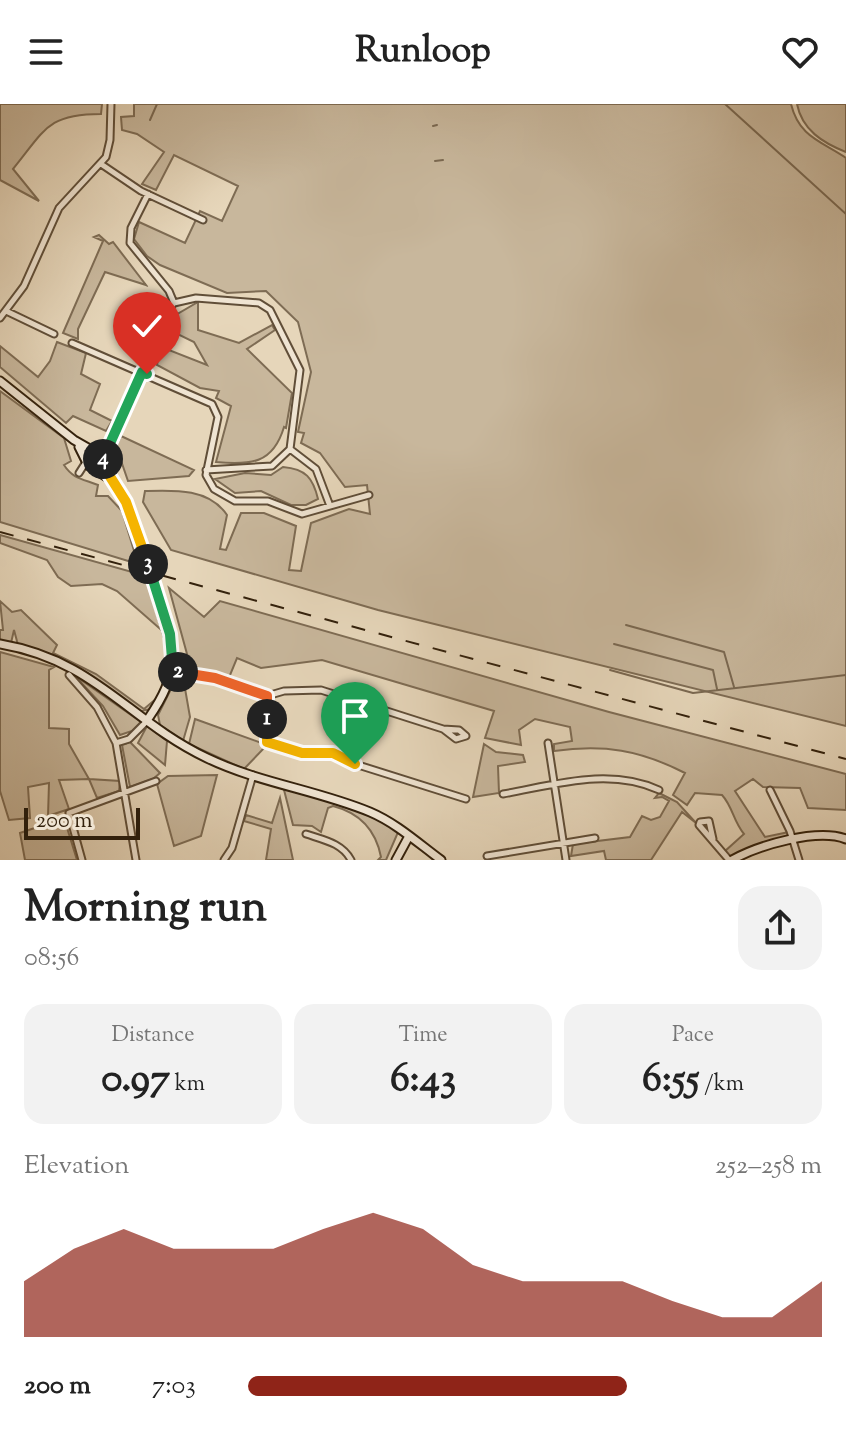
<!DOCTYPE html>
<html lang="en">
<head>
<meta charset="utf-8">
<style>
  :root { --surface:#fff; --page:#f2f2f2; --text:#222; --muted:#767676; --accent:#8f2418 }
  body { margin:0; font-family:"Sorts Mill Goudy",serif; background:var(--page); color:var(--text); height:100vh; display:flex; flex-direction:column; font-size:30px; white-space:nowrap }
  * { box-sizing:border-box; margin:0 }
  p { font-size:26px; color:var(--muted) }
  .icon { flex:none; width:44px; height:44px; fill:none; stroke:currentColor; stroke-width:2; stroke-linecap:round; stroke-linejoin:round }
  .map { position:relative; height:756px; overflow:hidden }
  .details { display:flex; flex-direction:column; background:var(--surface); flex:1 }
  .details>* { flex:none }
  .scale { position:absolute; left:24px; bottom:20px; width:116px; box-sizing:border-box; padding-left:8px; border:4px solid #33210c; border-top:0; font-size:22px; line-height:28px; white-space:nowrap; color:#33210c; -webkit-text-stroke:6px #efe4d2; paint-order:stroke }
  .pin { position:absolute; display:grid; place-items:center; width:68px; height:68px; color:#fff; margin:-82px -34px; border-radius:50% 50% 50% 0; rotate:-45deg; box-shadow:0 0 8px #0007 }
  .pin .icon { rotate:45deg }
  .km { position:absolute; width:40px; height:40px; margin:-20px; border-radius:50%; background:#222; color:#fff; font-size:22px; line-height:40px; text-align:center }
  .round { display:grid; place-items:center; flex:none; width:84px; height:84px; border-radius:24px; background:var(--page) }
  .head { display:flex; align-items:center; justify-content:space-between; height:136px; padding:0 24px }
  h1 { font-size:44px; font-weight:700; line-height:60px }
  .metrics { display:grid; grid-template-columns:repeat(3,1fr); gap:12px; height:136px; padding:8px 24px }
  .metrics div { display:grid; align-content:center; border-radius:20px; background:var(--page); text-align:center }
  .metrics b { font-size:40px; font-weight:700 }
  .metrics small { font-size:22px; font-weight:400 }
  .metrics p { font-size:22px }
  .chart { height:224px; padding:16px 24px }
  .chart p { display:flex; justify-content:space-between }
  .chart svg { width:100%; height:144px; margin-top:8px; fill:var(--accent); opacity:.7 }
  ul { padding:0 24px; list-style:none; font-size:26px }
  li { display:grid; grid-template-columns:128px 96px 1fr; align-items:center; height:60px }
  li i { height:20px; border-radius:10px; background:var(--accent) }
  header { display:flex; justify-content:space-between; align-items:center; height:104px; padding:0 24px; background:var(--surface); font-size:36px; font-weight:700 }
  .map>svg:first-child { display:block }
  .green { fill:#c8b79c; stroke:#7e6c54; stroke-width:2 }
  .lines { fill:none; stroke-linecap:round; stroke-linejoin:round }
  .stream { stroke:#7a6851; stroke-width:2 }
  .street-casing { stroke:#604e38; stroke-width:9 }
  .secondary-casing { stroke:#33210c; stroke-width:11 }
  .street { stroke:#efe4d2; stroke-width:5 }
  .secondary { stroke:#efe4d2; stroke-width:7 }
  .rail { stroke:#33210c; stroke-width:2; stroke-dasharray:14 14; stroke-linecap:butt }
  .split-1-casing { stroke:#fff; stroke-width:16 }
  .split-2-casing { stroke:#fff; stroke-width:16 }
  .split-3-casing { stroke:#fff; stroke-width:16 }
  .split-4-casing { stroke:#fff; stroke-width:16 }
  .split-5-casing { stroke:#fff; stroke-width:16 }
  .split-1 { stroke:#f5b400; stroke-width:10 }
  .split-2 { stroke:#f0652b; stroke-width:10 }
  .split-3 { stroke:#22a559; stroke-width:10 }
  .split-4 { stroke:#f5b400; stroke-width:10 }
  .split-5 { stroke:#22a559; stroke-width:10 }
</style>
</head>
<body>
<header><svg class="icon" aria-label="menu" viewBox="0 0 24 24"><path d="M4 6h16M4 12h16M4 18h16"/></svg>Runloop<svg class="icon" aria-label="heart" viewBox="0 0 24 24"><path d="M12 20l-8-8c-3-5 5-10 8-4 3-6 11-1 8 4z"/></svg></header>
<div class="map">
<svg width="846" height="756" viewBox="0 0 846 756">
  <rect width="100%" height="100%" fill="#e6d6ba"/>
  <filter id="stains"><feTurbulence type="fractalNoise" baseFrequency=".0025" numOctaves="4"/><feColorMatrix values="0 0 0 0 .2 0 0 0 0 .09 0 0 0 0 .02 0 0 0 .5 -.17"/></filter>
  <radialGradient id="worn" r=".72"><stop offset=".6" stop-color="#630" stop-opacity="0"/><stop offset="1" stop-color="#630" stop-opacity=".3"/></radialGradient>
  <path class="green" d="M0,0H102L101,10C47,10 45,26 13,65L39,97L0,76Z
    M134,0H791C799,33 821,37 846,54V622L378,506L171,446L143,398L145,387C174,386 209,384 227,411L220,445L226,446L241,409H264L296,422L289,466L301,467L311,419L349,405L370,410L367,381L345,383L320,349L301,339L304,329L298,328L311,268L298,218L266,187L227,189L160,161L147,152L134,135L139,118L185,139L200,107L222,117L238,82L174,51L156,86L142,80L164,48L137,30L122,26L121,13L134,12Z
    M797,0H846V48C823,39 802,26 797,0Z
    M99,131L109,140L113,138L146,181L105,168L78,225V235L63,229L103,137L94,133Z
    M198,198V226L239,239L272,221L275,226L247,245L292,289L286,324L284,323C273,360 251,361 216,358L231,302L216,294L219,287L200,284L157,261L159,247L164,244L207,261L194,238L165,224L174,212Z
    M57,238L86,249L81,270L100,280L90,306L112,317L106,327L73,312L66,319L0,263V242L38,273L50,257Z
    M0,287L64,334L71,357L64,361C73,375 83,375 98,381L96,392H108L122,407L138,460L0,418Z
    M121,332L194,366L189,372L128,377L116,342Z
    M283,363C306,365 313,374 318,395L306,401H291L261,387L235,389L215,375L245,369L271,371Z
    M0,431L150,473C164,518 183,561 153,605L140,607L69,560L18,541L14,526L11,539L0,537V526H3L0,497L12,508L21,506L57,541L53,549L96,570L144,605L157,594L166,575L169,549L166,530L117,487L102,480L71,482L58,473L47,456L0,439Z
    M169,484L204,513L220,497L609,608L846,670V706L808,704L800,684L763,683L753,675L735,687L765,733L789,728L790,734L731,753L724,748L744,730C733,717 733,703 722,691L695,689L687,701L673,691L685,669C640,646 604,640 554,647V640L572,637L570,623L535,615L519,626L521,641L485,634L494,607L322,556L261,564L237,554L228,576L190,561Z
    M0,548L54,563L49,566V624L69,625V640L89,675L120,677L119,687L97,694L89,675L59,676L69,705L48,712L49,679L28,683L30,714L9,716L0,687Z
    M74,571L141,618L132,627L120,631L103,602Z
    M177,573H183L190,613L183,637L160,621L158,611Z
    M195,615L267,641L244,665L189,640Z
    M147,622L167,637L165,661L138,639Z
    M130,638L160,669L153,675L130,683L122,641Z
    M484,640L496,648L523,651L525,658L498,662L499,689L473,693Z
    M217,671L201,732L174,742L157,680L168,672Z
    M283,682L370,709L399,726L386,756H378L381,753C376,727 360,709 333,702L328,704L321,728L312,722L293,721Z
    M659,689L677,698L696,719L682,708L651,756H606L604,747L571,752L573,740L630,733L642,712L651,716L660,713L669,697L662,693L655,694Z
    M280,694L293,756H266L271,725L244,717L246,711L272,719Z
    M64,714L77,756H25L20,729Z"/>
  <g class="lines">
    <path class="stream" d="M725,0L846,110
      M150,16L157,0
      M433,22L437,21
      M435,57L443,56
      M626,521L724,548L734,583
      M614,540L713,566L717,585
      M610,566L693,589L846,571"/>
    <defs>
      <path id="street" d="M101,60L141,87L203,116
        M148,90L131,124L130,139L169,187L174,199
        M6,207L54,230
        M123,208L157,221
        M0,214L24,182L59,104L106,53L110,36L111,0
        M72,239L212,300L218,313L206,371L214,385L235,397H268L302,410L369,391
        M113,335L142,268L157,221L174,199L196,194L259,199L270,206L300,266L290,345L316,365L330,402
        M98,349L113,335L103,355
        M206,366L272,362L290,345
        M79,369L86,358
        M173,567L215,574L267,592L284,587L321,586L443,625L456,635L466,632L459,626L443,625
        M69,571L97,603L116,639
        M267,592V638L302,649H333L355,660L466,695
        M548,639L566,756
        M770,686L790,727L799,756
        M503,690C554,681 609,663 659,686
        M306,730C324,736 342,739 351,756
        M713,735L709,717L700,718L699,721L729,756
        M487,752L595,734
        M82,756L69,709L156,677
        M136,756L116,639L129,635L148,616
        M224,756L232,744L253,671"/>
      <path id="secondary" d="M0,277L74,336L102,352L104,363L134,416L173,549C172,576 163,593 148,615
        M79,343L88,361L107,373
        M0,540C95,556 129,617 207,654C259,679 317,686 370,708C396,719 418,739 441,756
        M396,756L409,732
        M732,756C759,741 817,724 846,735"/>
    </defs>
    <use href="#street" class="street-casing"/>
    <use href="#secondary" class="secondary-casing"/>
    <use href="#street" class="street"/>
    <use href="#secondary" class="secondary"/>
    <path class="rail" d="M0,428L846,655"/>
  </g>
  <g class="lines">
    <defs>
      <path id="split-1" d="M267,615V638L302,649H333L355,660"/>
      <path id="split-2" d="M178,568L215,574L267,592V615"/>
      <path id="split-3" d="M148,460L170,530L173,567L178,568"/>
      <path id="split-4" d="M103,355L104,363L126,398L148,460"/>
      <path id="split-5" d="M103,355L142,268L147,270"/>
    </defs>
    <use href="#split-1" class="split-1-casing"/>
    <use href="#split-2" class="split-2-casing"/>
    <use href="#split-3" class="split-3-casing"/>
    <use href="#split-4" class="split-4-casing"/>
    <use href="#split-5" class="split-5-casing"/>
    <use href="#split-1" class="split-1"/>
    <use href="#split-2" class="split-2"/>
    <use href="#split-3" class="split-3"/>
    <use href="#split-4" class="split-4"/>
    <use href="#split-5" class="split-5"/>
  </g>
  <rect width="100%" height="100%" filter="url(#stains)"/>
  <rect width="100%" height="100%" fill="url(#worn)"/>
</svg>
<div class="scale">200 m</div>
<div class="pin" style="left:355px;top:660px;background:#1e9e55"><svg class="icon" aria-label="arrive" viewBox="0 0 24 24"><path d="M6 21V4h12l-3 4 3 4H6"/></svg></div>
<div class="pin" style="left:147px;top:270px;background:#d93025"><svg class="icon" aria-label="check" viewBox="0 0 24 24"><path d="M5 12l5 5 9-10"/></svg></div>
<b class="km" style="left:267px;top:615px">1</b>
<b class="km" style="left:178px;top:568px">2</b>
<b class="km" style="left:148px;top:460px">3</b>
<b class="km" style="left:103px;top:355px">4</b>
</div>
<section class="details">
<div class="head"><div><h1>Morning run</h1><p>08:56</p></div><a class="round"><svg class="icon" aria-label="share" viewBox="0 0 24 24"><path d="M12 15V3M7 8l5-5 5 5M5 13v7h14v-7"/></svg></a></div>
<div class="metrics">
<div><p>Distance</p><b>0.97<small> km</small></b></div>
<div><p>Time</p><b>6:43</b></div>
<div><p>Pace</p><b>6:55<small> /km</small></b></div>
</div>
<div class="chart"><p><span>Elevation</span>252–258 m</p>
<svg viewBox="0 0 160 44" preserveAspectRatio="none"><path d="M0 44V27L10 17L20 11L30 17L40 17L50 17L60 11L70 6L80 11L90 22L100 27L110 27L120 27L130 33L140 38L150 38L160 27V44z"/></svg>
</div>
<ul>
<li><b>200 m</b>7:03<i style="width:66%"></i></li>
</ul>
</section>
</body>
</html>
